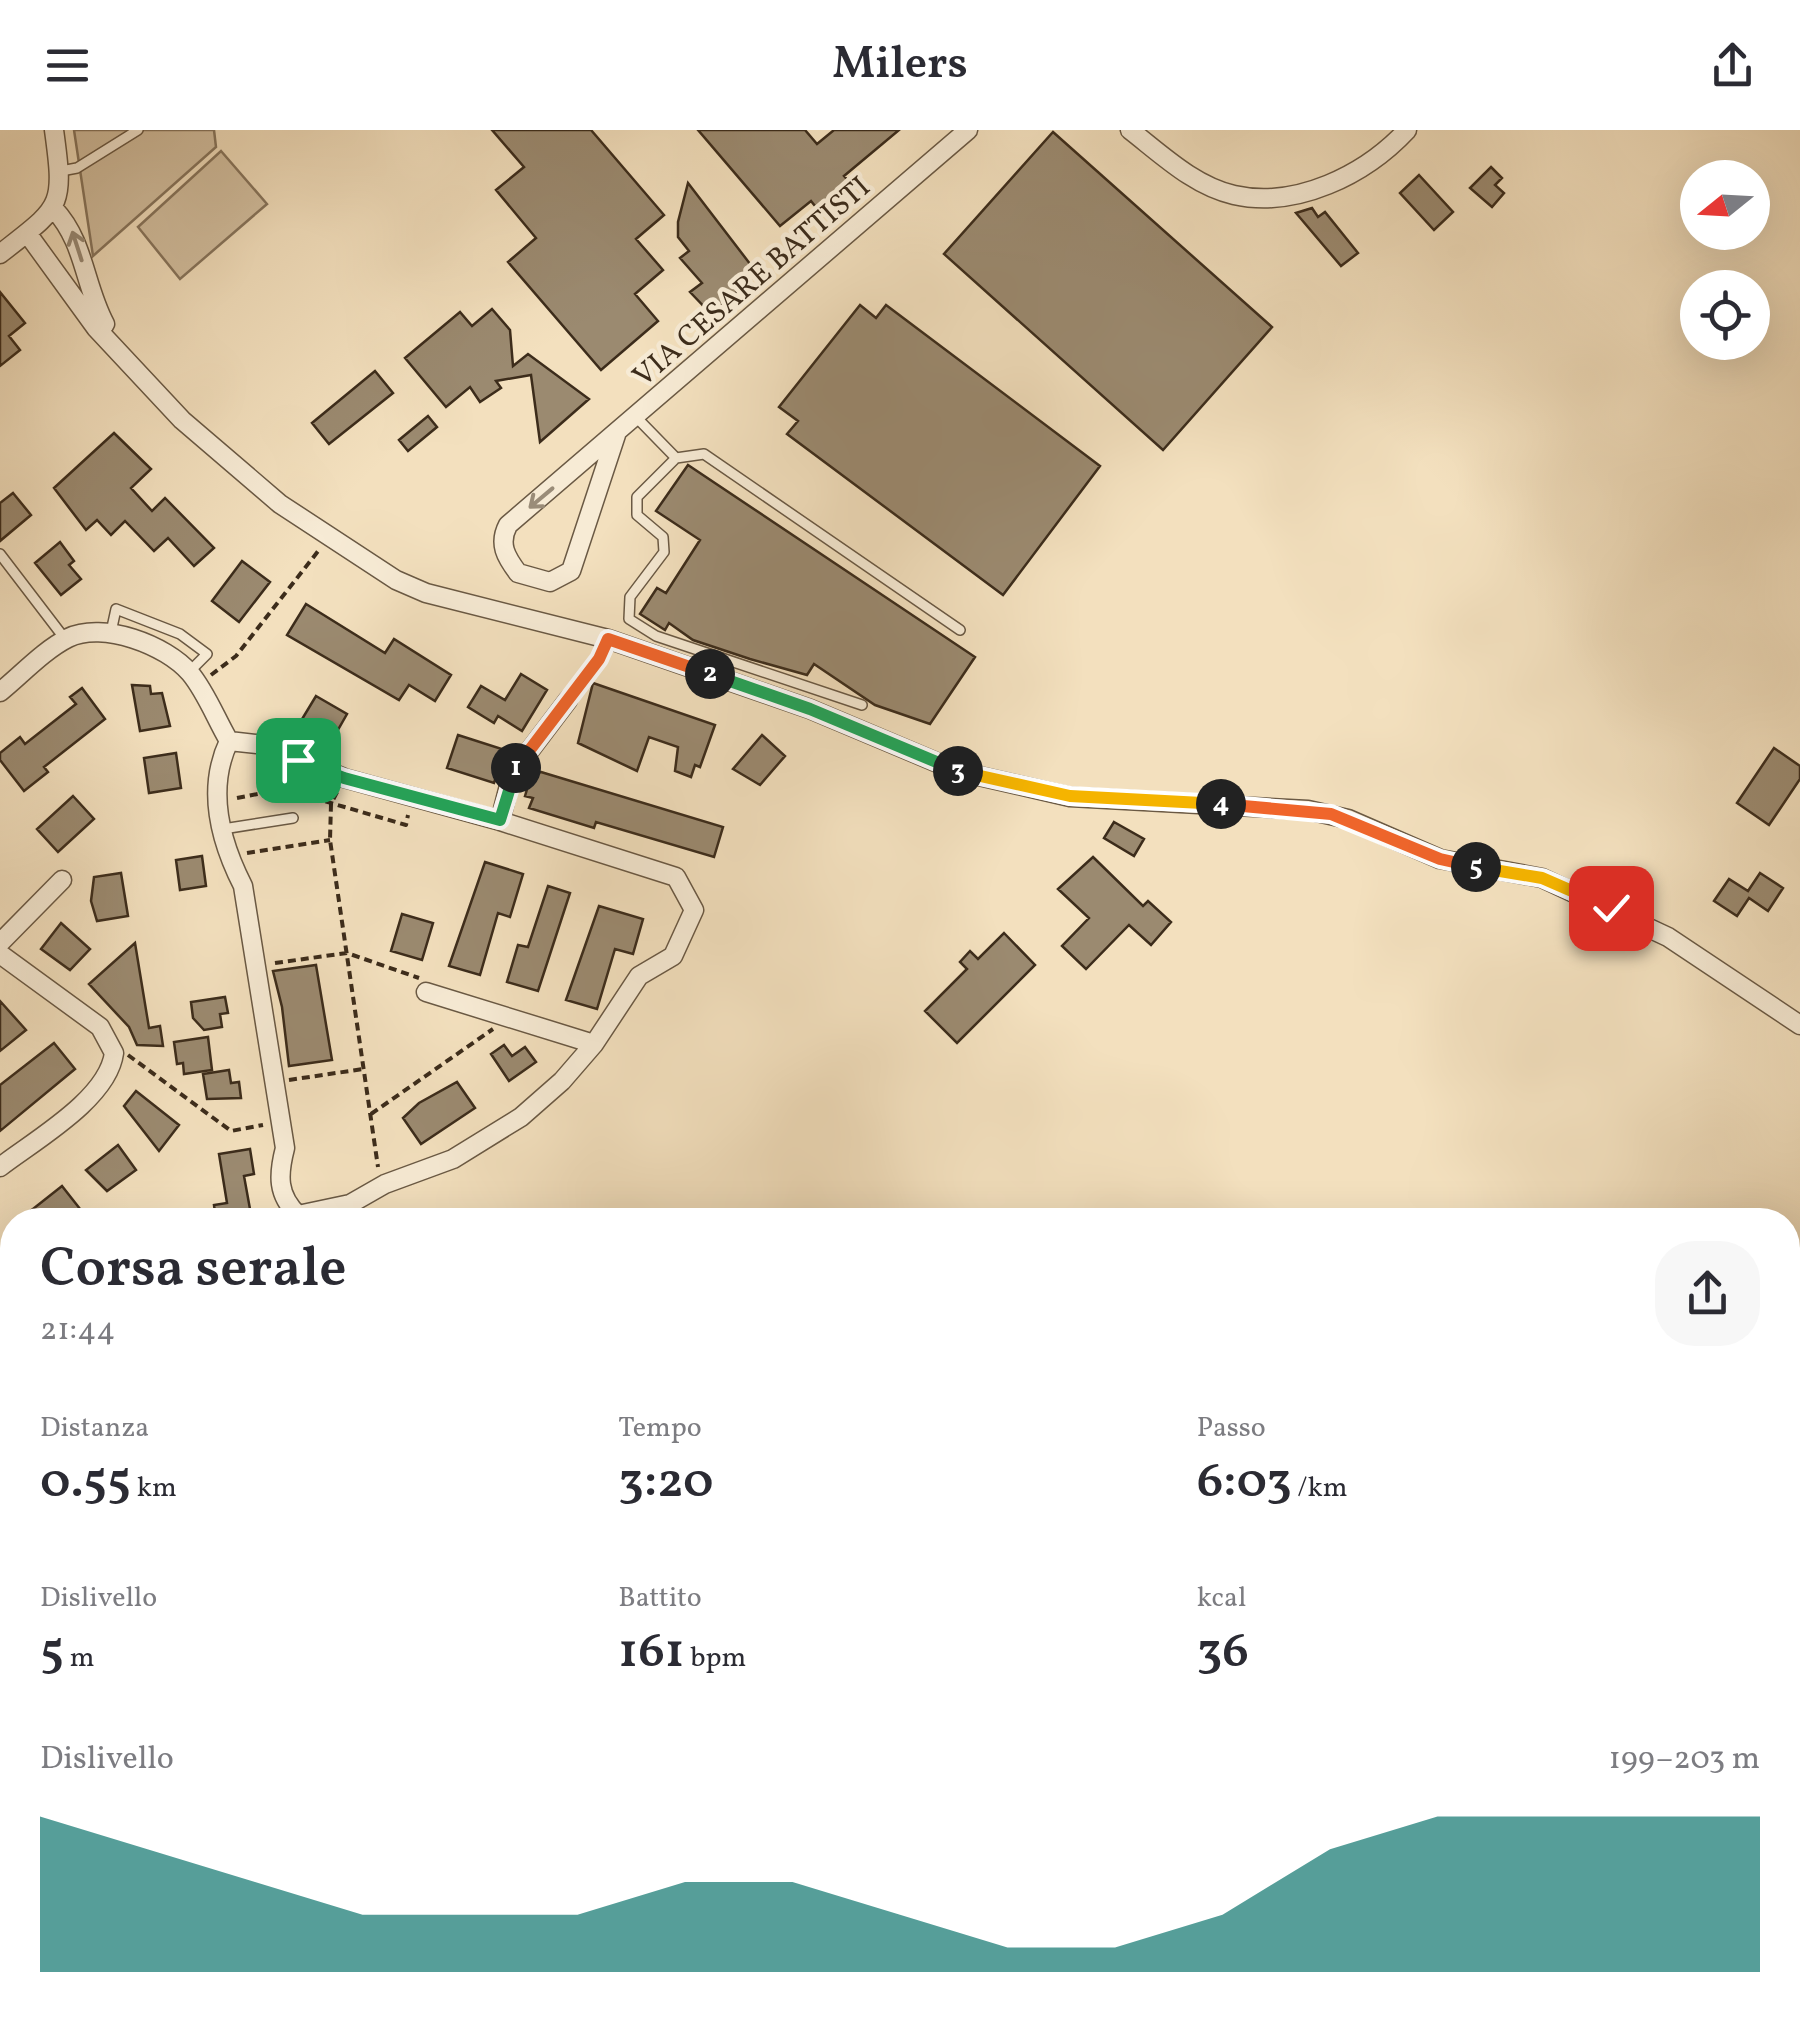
<!DOCTYPE html>
<html lang="it">
<head>
<meta charset="utf-8">
<style>
  :root { --surface:#fff; --page:#f7f7f7; --text:#2b2b33; --muted:#7c7c81; --accent:#0f766e }
  body { margin:0; font-family:Vollkorn,serif; background:var(--page); color:var(--text); height:100vh; display:flex; flex-direction:column; font-size:38px; white-space:nowrap }
  * { box-sizing:border-box; margin:0 }
  p { font-size:32px; color:var(--muted) }
  .icon { flex:none; width:55px; height:55px; fill:none; stroke:currentColor; stroke-width:2; stroke-linecap:round; stroke-linejoin:round }
  .map { position:relative; flex:1; overflow:hidden }
  .panel { position:absolute; left:0px; top:1078px; width:1800px; height:812px; display:flex; flex-direction:column; background:var(--surface); border-radius:40px 40px 0 0; box-shadow:0 10px 40px #0002 }
  .panel>* { flex:none }
  .needle { width:65px; rotate:252deg }
  .fabs { position:absolute; left:1680px; top:30px; display:grid; gap:20px }
  .fabs a { display:grid; place-items:center; width:90px; height:90px; border-radius:50%; background:var(--surface); box-shadow:0 10px 40px #0002; font-size:50px }
  .pin { position:absolute; display:grid; place-items:center; width:85px; height:85px; color:#fff; margin:-42px; border-radius:20px; box-shadow:0 5px 15px #0006 }
  .km { position:absolute; width:50px; height:50px; margin:-25px; border-radius:50%; background:#222; color:#fff; font-size:28px; line-height:50px; text-align:center }
  .round { display:grid; place-items:center; flex:none; width:105px; height:105px; border-radius:40px; background:var(--page) }
  .head { display:flex; align-items:center; justify-content:space-between; height:170px; padding:0 40px }
  h1 { font-size:55px; font-weight:600; line-height:75px }
  .figures { display:grid; grid-template-columns:repeat(3,1fr); gap:15px; height:170px; padding:10px 40px }
  .figures div { display:grid; align-content:center }
  .figures b { font-size:50px; font-weight:600 }
  .figures small { font-size:28px; font-weight:400 }
  .figures p { font-size:28px }
  .chart { height:280px; padding:20px 40px }
  .chart p { display:flex; justify-content:space-between }
  .chart svg { width:100%; height:180px; margin-top:10px; fill:var(--accent); opacity:.7 }
  header { display:flex; justify-content:space-between; align-items:center; height:130px; padding:0 40px; background:var(--surface); font-size:45px; font-weight:600 }
  .map>svg:first-child { display:block }
  .green { fill:#d4c1a2; stroke:#88765e; stroke-width:2.5 }
  .lines { fill:none; stroke-linecap:round; stroke-linejoin:round }
  .canal { stroke:#b5a387; stroke-width:18 }
  .building { fill:#9b8a70; stroke:#3c2c1b; stroke-width:2.5 }
  .lane-casing { stroke:#6a5944; stroke-width:12 }
  .street-casing { stroke:#6a5944; stroke-width:21 }
  .secondary-casing { stroke:#3c2c1b; stroke-width:31 }
  .path { stroke:#3c2c1b; stroke-width:4; stroke-dasharray:8 5; stroke-linecap:butt }
  .lane { stroke:#f7ebd5; stroke-width:9 }
  .street { stroke:#f7ebd5; stroke-width:18 }
  .secondary { stroke:#f7ebd5; stroke-width:28 }
  .oneway { stroke:#9a8c78 }
  .split-1-casing { stroke:#fff; stroke-width:20 }
  .split-2-casing { stroke:#fff; stroke-width:20 }
  .split-3-casing { stroke:#fff; stroke-width:20 }
  .split-4-casing { stroke:#fff; stroke-width:20 }
  .split-5-casing { stroke:#fff; stroke-width:20 }
  .split-6-casing { stroke:#fff; stroke-width:20 }
  .split-1 { stroke:#22a559; stroke-width:12 }
  .split-2 { stroke:#f0652b; stroke-width:12 }
  .split-3 { stroke:#22a559; stroke-width:12 }
  .split-4 { stroke:#f5b400; stroke-width:12 }
  .split-5 { stroke:#f0652b; stroke-width:12 }
  .split-6 { stroke:#f5b400; stroke-width:12 }
  .labels { text-anchor:middle; stroke-width:9; stroke-linejoin:round; paint-order:stroke }
  .street-label { font-size:30px; fill:#3c2c1b; stroke:#f7ebd5 }
</style>
</head>
<body>
<header><svg class="icon" aria-label="menu" viewBox="0 0 24 24"><path d="M4 6h16M4 12h16M4 18h16"/></svg>Milers<svg class="icon" aria-label="share" viewBox="0 0 24 24"><path d="M12 15V3M7 8l5-5 5 5M5 13v7h14v-7"/></svg></header>
<div class="map">
<svg width="1800" height="1889" viewBox="0 0 1800 1889">
  <rect width="100%" height="100%" fill="#f3e0be"/>
  <filter id="stains"><feTurbulence type="fractalNoise" baseFrequency=".002" numOctaves="4"/><feColorMatrix values="0 0 0 0 .2 0 0 0 0 .09 0 0 0 0 .02 0 0 0 .5 -.17"/></filter>
  <radialGradient id="worn" r=".72"><stop offset=".6" stop-color="#630" stop-opacity="0"/><stop offset="1" stop-color="#630" stop-opacity=".3"/></radialGradient>
  <path class="green" d="M74,0H214L216,17L93,126Z
    M221,21L267,74L180,149L138,97Z"/>
  <g class="lines">
    <path class="canal" d="M1788,1324L1800,1322
      M0,1436H12"/>
  </g>
  <path class="building" d="M492,0H591L664,85L636,109L663,140L635,164L658,191L601,240L508,132L536,108L496,60L524,37Z
    M698,0H805L817,14L834,0H899L844,46L851,54L819,81L811,71L780,96Z
    M1053,2L1272,197L1163,320L944,124Z
    M1491,37L1502,48L1495,55L1504,63L1492,77L1470,58Z
    M1419,45L1453,82L1434,100L1400,63Z
    M688,53L757,143L712,185L690,162L702,153L680,128L689,121L678,107V92Z
    M1312,78L1318,87L1325,82L1358,123L1341,136L1296,83Z
    M0,162L25,193L9,206L20,220L0,236Z
    M860,175L876,188L886,175L1100,336L1003,465L787,304L798,291L779,277Z
    M492,179L510,200L513,236L528,224L589,269L540,312L531,245L496,251L501,258L480,272L470,257L446,277L405,228L460,182L472,196Z
    M375,241L393,263L329,314L312,293Z
    M428,286L437,297L408,321L399,310Z
    M114,303L151,339L131,358L152,381L165,368L214,418L194,436L168,408L154,421L125,391L111,405L97,390L86,400L54,358Z
    M688,335L975,527L930,594L875,575L814,534L807,545L750,529L693,510L669,493L665,500L640,484L657,458L666,463L700,410L656,381Z
    M13,363L31,385L0,411V373Z
    M60,412L74,431L69,435L81,449L61,465L35,433Z
    M242,431L270,452L239,492L212,471Z
    M306,474L385,523L394,509L451,545L435,571L409,555L399,570L287,505Z
    M521,544L547,560L522,601L498,586L494,593L468,577L481,556L505,570Z
    M593,553L715,595L700,637L695,635L691,647L675,641L678,617L649,607L637,641L578,613Z
    M132,555L150,556L151,564L162,563L170,596L140,601Z
    M82,558L105,589L44,637L48,642L24,661L0,630V623L20,607L25,614L76,574L70,567Z
    M316,566L347,584L323,626L290,609Z
    M458,605L505,620L494,653L447,638Z
    M762,605L785,626L760,655L733,639Z
    M1774,618L1800,636V649L1769,695L1737,673Z
    M176,623L181,658L149,663L144,628Z
    M541,642L723,697L714,727L596,692L594,698L529,678L533,668L525,666L532,643Z
    M73,666L94,689L58,722L37,699Z
    M1114,692L1144,709L1134,726L1104,708Z
    M202,726L206,756L180,760L176,730Z
    M1093,727L1143,776L1148,771L1171,792L1151,815L1129,795L1086,839L1062,816L1089,788L1058,759Z
    M485,732L523,744L510,787L498,783L480,845L449,836Z
    M121,743L128,786L97,791L91,771L94,747Z
    M1760,743L1783,758L1768,781L1749,768L1737,786L1714,771L1729,749L1748,761Z
    M548,756L570,763L538,861L507,852L518,815L528,817Z
    M599,776L643,789L633,824L615,819L597,879L566,870Z
    M402,784L433,793L422,830L391,821Z
    M61,793L90,819L70,840L41,819Z
    M1004,803L1035,835L957,913L925,881L967,839L960,832L970,821L978,829Z
    M135,813L149,898L160,896L163,916L137,915L129,897L89,854Z
    M316,835L332,930L289,936L282,877L273,841Z
    M225,867L228,883L220,884L222,897L204,900L193,888L191,872Z
    M0,871L26,900L0,921Z
    M208,907L212,940L184,944L183,933L177,934L174,912Z
    M54,913L75,939L0,1001V955Z
    M504,915L512,926L525,917L536,932L509,951L491,924Z
    M229,940L231,953L239,952L241,968L207,969L203,944Z
    M457,952L475,978L421,1014L403,988L419,973Z
    M136,961L179,995L159,1021L124,976Z
    M118,1015L136,1040L107,1061L86,1040Z
    M250,1019L254,1044L244,1046L252,1090H216L214,1075L227,1073L219,1024Z
    M62,1056L84,1084L76,1090H19Z"/>
  <g class="lines">
    <defs>
      <path id="lane" d="M61,41L77,38L138,0
        M636,287L676,328L637,367V385L663,407L664,422L630,467L629,489L656,506L862,575
        M676,328L704,324L960,500
        M0,424L65,509
        M111,502L116,479L180,504L207,524L189,542
        M223,699L293,688
        M1788,1619L1800,1635"/>
      <path id="street" d="M1130,0C1161,24 1194,56 1234,65C1296,79 1365,45 1407,0
        M54,79C85,112 84,155 105,194
        M27,103L96,198L182,290L280,374L396,450L426,463L608,509L810,579L957,641L1070,667L1308,680L1348,689L1440,729L1542,748L1668,807L1800,895
        M0,124C61,76 65,79 54,0
        M616,305L571,441L550,452L518,443C506,427 498,414 508,395L968,0
        M0,562C21,545 44,520 68,508C103,491 166,515 190,543C206,562 216,589 229,611
        M229,611L265,615L344,648L500,691L676,747L694,780L673,826L639,846L594,914L562,951L521,987L453,1029L385,1054L350,1074L298,1085C277,1065 278,1045 285,1018L243,756C220,711 206,659 229,611Z
        M500,691L512,644L568,570
        M0,813L62,750
        M0,824L100,897L114,923C108,969 35,1010 0,1037
        M426,862L594,914
        M0,1381L12,1382"/>
      <path id="secondary" d="M1788,1399L1800,1396
        M0,1493H12
        M0,1878L8,1889"/>
    </defs>
    <use href="#lane" class="lane-casing"/>
    <use href="#street" class="street-casing"/>
    <use href="#secondary" class="secondary-casing"/>
    <path class="path" d="M211,545L236,526L319,420
      M579,556L602,523
      M337,662L331,674L330,710L378,1037
      M237,668L283,659L406,695L408,685
      M247,723L330,710
      M275,833L347,823L419,848
      M128,925L231,1001L263,995
      M289,950L363,939
      M371,984L493,899
      M1788,1235L1800,1233"/>
    <use href="#lane" class="lane"/>
    <use href="#street" class="street"/>
    <use href="#secondary" class="secondary"/>
  </g>
  <defs><path id="oneway-shaft" d="M-6 0H5M1.5-3L5.5 0L1.5 3" fill="none" stroke-width="1.6" stroke-linecap="round" stroke-linejoin="round" transform="scale(2.5)"/></defs>
  <g class="oneway">
    <use href="#oneway-shaft" transform="translate(77 116) rotate(-108)"/>
    <use href="#oneway-shaft" transform="translate(541 368) rotate(140)"/>
  </g>
  <g class="lines">
    <defs>
      <path id="split-1" d="M298,630L344,648L500,690L516,638"/>
      <path id="split-2" d="M516,638L599,529L608,509L710,544"/>
      <path id="split-3" d="M710,544L810,579L958,641"/>
      <path id="split-4" d="M958,641L1070,666L1221,674"/>
      <path id="split-5" d="M1221,674L1331,684L1440,729L1476,737"/>
      <path id="split-6" d="M1476,737L1542,748L1611,778"/>
    </defs>
    <use href="#split-1" class="split-1-casing"/>
    <use href="#split-2" class="split-2-casing"/>
    <use href="#split-3" class="split-3-casing"/>
    <use href="#split-4" class="split-4-casing"/>
    <use href="#split-5" class="split-5-casing"/>
    <use href="#split-6" class="split-6-casing"/>
    <use href="#split-1" class="split-1"/>
    <use href="#split-2" class="split-2"/>
    <use href="#split-3" class="split-3"/>
    <use href="#split-4" class="split-4"/>
    <use href="#split-5" class="split-5"/>
    <use href="#split-6" class="split-6"/>
  </g>
  <g class="labels">
    <g class="street-label">
      <text transform="translate(751 151) rotate(-41)" y="10">VIA CESARE BATTISTI</text>
    </g>
  </g>
  <rect width="100%" height="100%" filter="url(#stains)"/>
  <rect width="100%" height="100%" fill="url(#worn)"/>
</svg>
<div class="fabs">
<a><svg class="needle" viewBox="-14 -14 28 28"><path d="M0-13l5 13h-10z" fill="#e53935"/><path d="M0 13l5-13h-10z" fill="#7c7c81"/></svg></a>
<a><svg class="icon" aria-label="locate" viewBox="0 0 24 24"><circle cx="12" cy="12" r="6"/><path d="M12 2v4M12 18v4M2 12h4M18 12h4"/></svg></a>
</div>
<div class="pin" style="left:298px;top:630px;background:#1e9e55"><svg class="icon" aria-label="arrive" viewBox="0 0 24 24"><path d="M6 21V4h12l-3 4 3 4H6"/></svg></div>
<div class="pin" style="left:1611px;top:778px;background:#d93025"><svg class="icon" aria-label="check" viewBox="0 0 24 24"><path d="M5 12l5 5 9-10"/></svg></div>
<b class="km" style="left:516px;top:638px">1</b>
<b class="km" style="left:710px;top:544px">2</b>
<b class="km" style="left:958px;top:641px">3</b>
<b class="km" style="left:1221px;top:674px">4</b>
<b class="km" style="left:1476px;top:737px">5</b>
<section class="panel">
<div class="head"><div><h1>Corsa serale</h1><p>21:44</p></div><a class="round"><svg class="icon" aria-label="share" viewBox="0 0 24 24"><path d="M12 15V3M7 8l5-5 5 5M5 13v7h14v-7"/></svg></a></div>
<div class="figures">
<div><p>Distanza</p><b>0.55<small> km</small></b></div>
<div><p>Tempo</p><b>3:20</b></div>
<div><p>Passo</p><b>6:03<small> /km</small></b></div>
</div>
<div class="figures">
<div><p>Dislivello</p><b>5<small> m</small></b></div>
<div><p>Battito</p><b>161<small> bpm</small></b></div>
<div><p>kcal</p><b>36</b></div>
</div>
<div class="chart"><p><span>Dislivello</span>199–203 m</p>
<svg viewBox="0 0 160 44" preserveAspectRatio="none"><path d="M0 44V6L10 14L20 22L30 30L40 30L50 30L60 22L70 22L80 30L90 38L100 38L110 30L120 14L130 6L140 6L150 6L160 6V44z"/></svg>
</div>
</section>
</div>
</body>
</html>
